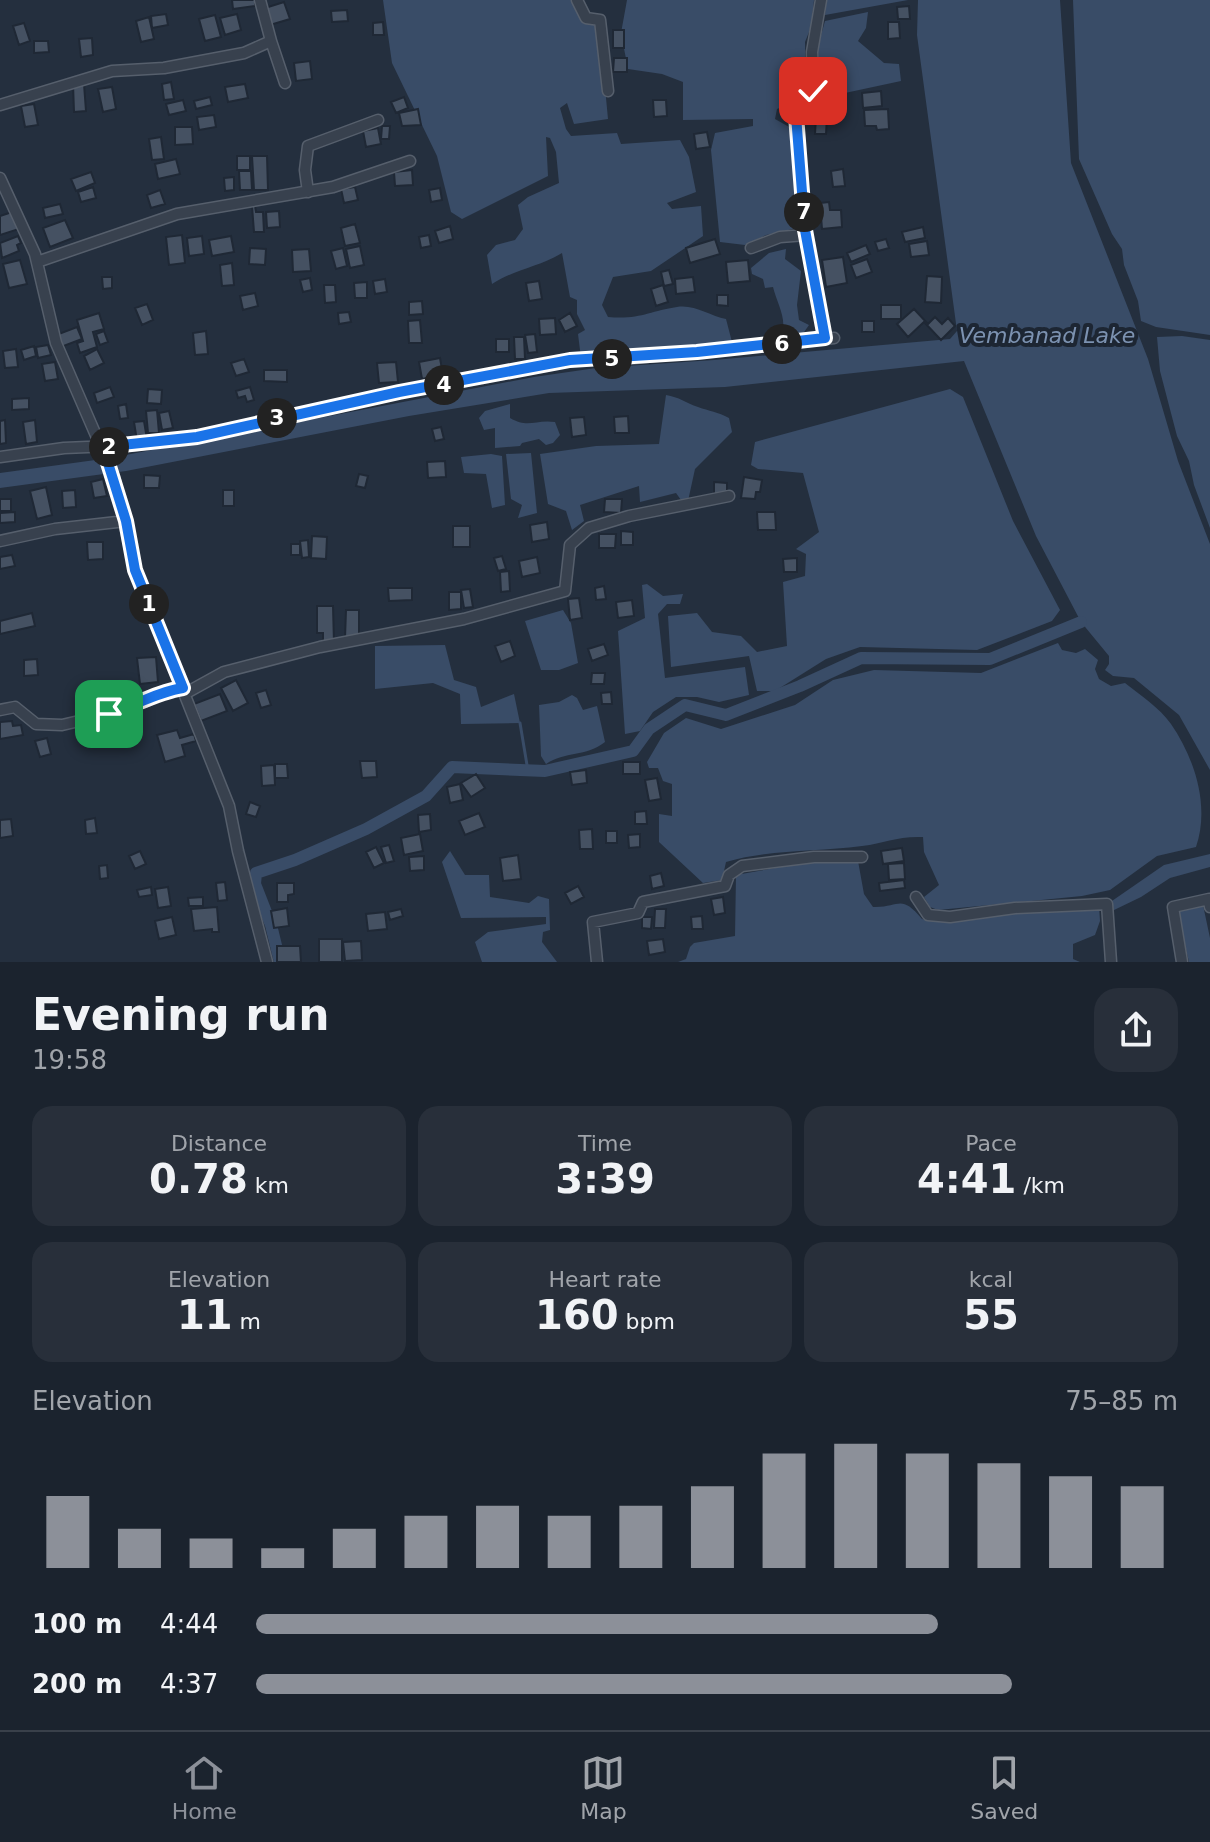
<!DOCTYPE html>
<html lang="en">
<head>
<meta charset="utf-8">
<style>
  :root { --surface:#1b232e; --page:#282f3a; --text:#f1f3f6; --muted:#a0a4aa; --line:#39404a; --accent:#8c9099 }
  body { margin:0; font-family:"DejaVu Sans",sans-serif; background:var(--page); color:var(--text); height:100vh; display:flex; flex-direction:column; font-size:30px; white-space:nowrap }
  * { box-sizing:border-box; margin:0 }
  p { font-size:26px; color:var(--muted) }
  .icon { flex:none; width:44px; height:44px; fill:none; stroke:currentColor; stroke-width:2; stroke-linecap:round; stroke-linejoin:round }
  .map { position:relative; height:962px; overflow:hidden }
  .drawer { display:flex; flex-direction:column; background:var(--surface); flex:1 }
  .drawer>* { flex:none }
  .pin { position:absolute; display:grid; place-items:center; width:68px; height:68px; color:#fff; margin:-34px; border-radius:16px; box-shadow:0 4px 12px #0006 }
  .km { position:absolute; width:40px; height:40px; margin:-20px; border-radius:50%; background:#222; color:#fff; font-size:22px; line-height:40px; text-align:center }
  .round { display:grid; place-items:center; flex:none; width:84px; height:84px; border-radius:24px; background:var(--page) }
  .summary { display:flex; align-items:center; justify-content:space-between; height:136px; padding:0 32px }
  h1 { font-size:44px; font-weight:700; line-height:60px }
  .stats { display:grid; grid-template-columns:repeat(3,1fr); gap:12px; height:136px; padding:8px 32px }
  .stats div { display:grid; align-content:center; border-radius:20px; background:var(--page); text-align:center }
  .stats b { font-size:40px; font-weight:700 }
  .stats small { font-size:22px; font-weight:400 }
  .stats p { font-size:22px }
  .chart { height:224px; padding:16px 32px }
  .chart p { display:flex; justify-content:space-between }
  .chart svg { width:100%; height:144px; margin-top:8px; stroke:var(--accent); stroke-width:6 }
  ul { padding:0 32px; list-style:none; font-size:26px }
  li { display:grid; grid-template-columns:128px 96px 1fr; align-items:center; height:60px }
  li i { height:20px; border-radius:10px; background:var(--accent) }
  .dock { display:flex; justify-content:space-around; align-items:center; height:112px; border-top:2px solid var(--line); background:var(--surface); font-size:22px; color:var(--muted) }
  .dock a { display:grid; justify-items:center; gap:4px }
  .dock .active { color:var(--accent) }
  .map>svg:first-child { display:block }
  .water { fill:#394c67 }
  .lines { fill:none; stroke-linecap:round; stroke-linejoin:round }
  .stream { stroke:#394c67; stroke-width:3 }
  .canal { stroke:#394c67; stroke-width:12 }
  .building { fill:#455162; stroke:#1f2835; stroke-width:2 }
  .street-casing { stroke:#565f6c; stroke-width:13 }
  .street { stroke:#38414e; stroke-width:10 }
  .route-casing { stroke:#fff; stroke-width:16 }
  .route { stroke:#1a73e8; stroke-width:10 }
  .labels { text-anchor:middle; stroke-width:8; stroke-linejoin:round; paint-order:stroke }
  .water-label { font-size:22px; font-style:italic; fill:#7c92b1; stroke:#1d2633 }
</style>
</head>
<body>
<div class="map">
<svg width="1210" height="962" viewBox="0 0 1210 962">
  <rect width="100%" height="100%" fill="#242f3e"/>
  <path class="water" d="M383,0H574L595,24L601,45L608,119L574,124L567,103L560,108L566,129L571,136L617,133L621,144L680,140L689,157L696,192L667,203L672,209L701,206L703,236L651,271L613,277L602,305L608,317C639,320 650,311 677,307C694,304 710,316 726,319L732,342L581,358L578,334L585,330L577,314V300L570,297L562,253C539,267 515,269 492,284L487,255L496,245L515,240L523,229L518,205L528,197L559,183L556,152L550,138L546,137L548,176L462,219L451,212L437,156L392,63Z
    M627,0H814L811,27L805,42L806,88L786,105L777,109L775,119L791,128L797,228L766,235L745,245L720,242L711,150L715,133L753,126V119L683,120V82L662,74L628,69L621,33Z
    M826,0H908L825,15Z
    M918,0H1060L1071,163L1148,359L1178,461L1210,544V770L1179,715L1134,678L1113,676L1105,670L1109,664V656L1081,622L1036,536L964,361L725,387L549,393L409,416L126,471L0,488V473L110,458L534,377L596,368L714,360L950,339L957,331L917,35Z
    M1073,0H1210V335L1156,327L1141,321L1138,301L1124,265L1122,249L1112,234L1079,159Z
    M868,12L866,28L858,41L884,63L899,64L901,81L845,93H820L817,50L825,21Z
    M786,249L785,259L801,271L797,305L799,320L809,325L802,335L779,338C790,323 777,304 773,287L765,288L763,279L752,274L751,268L769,253Z
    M1182,336L1210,340V528L1194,485L1189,461L1177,436L1160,371L1157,337Z
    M950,389L963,397L1013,521L1060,610L1052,621L977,650L860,647L826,659L775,691H757L749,656L671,667L668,616L697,613L712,632L741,636L757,652L787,646L783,582L805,576L806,554L796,549L819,532L803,473L758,469L751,465L755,442Z
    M666,395C679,397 686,403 698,407C709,411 718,412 729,418L732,432L695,469L688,501L681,500L676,493L640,502L639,486L580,505L584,521L572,530L566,511L548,504L540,454L596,446L659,444Z
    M510,404V418C529,429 535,419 555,422L560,435L553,443L546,445L539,439L522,443L520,446L495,448V428L484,430L479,418L485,411Z
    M531,453L537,513L518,518L522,505L511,499L506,454Z
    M491,454L502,456L505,505L492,508L486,474L464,473L461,457Z
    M647,584L663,596L683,594L680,604H667L658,614L665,678L745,667L749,695L719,702L697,697H676L653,712L640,731L625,734L618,631L645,618L642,585Z
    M563,610L571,623L578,663L559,670H541L525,621Z
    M1058,643L1062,650L1076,653L1085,649L1098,660L1095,669L1099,679L1111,686L1125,683C1140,695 1160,708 1171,724C1195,759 1210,806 1196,847L1157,856L1110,890L1082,896L938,910L930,907L924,897L939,885L924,852L923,837C897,836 885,843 862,846C816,852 771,849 726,862L722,880L703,883L659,842V814L672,816V784L663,781L658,768H649L647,762L664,733L686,718L721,729L795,705L833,680L874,670L981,673Z
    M445,645L454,680L476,687L481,707L514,694L520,723L461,724L460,694L433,683L375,689V646Z
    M572,695L577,698L583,710L597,706L605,742C586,757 565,751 546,764L541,756L539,705L559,702Z
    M450,851L465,875H489L490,897L529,903L538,896L549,899L550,930L543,932L542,942L557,962H482L475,942L488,932L546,924V917L461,918L442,862Z
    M1210,854V867L1170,878L1141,897L1112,911L1109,903L1164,865Z
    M814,861H858L864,894L873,907C900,908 900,893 922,919L938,922L993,914L1099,906L1100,921L1095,935L1073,944V959L1080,962H678L686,959L690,947L694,943L735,936L736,875Z
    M1203,905L1210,938V962H1189L1177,911Z"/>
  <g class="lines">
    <path class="stream" d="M520,723L528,771"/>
    <path class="canal" d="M280,962L271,925L255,884L256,873L295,860L366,829L426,796L452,767L545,771L633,751L649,729L685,705L726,715L800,686L861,658L990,659L1081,622"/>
  </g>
  <path class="building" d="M232,0H255V6L233,9Z
    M284,2L290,19L270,25L265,8Z
    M909,6L910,19H898L897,7Z
    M347,10L348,21L332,22L331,11Z
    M166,14L168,25L152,28L151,16Z
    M237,14L241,30L225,35L220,18Z
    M215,15L221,37L205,41L199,19Z
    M149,17L154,39L141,42L136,21Z
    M383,22L384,35H373V23Z
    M888,22H899L900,38L888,39Z
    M24,23L30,41L19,45L13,26Z
    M613,30H624V48H613Z
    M92,38L93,55L81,57L79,39Z
    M34,41H48L49,52L34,53Z
    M614,58H627V72H613Z
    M310,61L312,79L296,81L294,63Z
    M171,82L174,99L164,100L162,84Z
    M73,84H84L86,111L74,112Z
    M245,84L248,98L228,102L225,87Z
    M112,87L116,109L103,112L98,89Z
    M881,91L882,106L863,108L862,93Z
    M210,97L212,105L196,109L194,101Z
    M404,97L408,108L396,113L391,102Z
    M183,100L186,111L169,115L166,104Z
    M653,100H666L667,116L654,117Z
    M34,104L38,125L25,127L21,106Z
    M418,109L421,125L402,126L399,113Z
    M888,109L889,129L877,130L876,126H865L864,110Z
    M214,115L216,127L199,130L197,117Z
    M816,117H827L826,134H815Z
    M382,126H390L389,139H381Z
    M175,127H192L193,144L175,145Z
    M378,128L381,144L366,147L363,131Z
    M707,132L710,147L696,149L694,134Z
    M161,137L164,159L152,160L149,139Z
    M237,156H250V170H237Z
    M252,156H267L268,190H254Z
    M176,159L180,174L158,179L155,164Z
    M843,169L845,186L833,187L831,171Z
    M412,170L413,185L395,186L394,172Z
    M239,171H251L252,190H240Z
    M91,172L95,183L76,191L71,179Z
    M234,177V190L225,191L224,178Z
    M93,187L96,198L81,202L78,192Z
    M355,187L358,200L344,203L341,189Z
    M440,188L442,200L431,202L429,190Z
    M160,190L165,204L151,208L147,195Z
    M829,202L830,210H841L842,227L822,229L820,203Z
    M60,204L63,214L45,218L43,208Z
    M252,206H255L256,212H263L264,232H254Z
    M15,211L22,228L0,235V216Z
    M279,211L280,227L267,228L266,212Z
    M65,220L73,238L50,247L43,228Z
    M355,224L360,243L345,246L341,228Z
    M450,226L453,239L439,243L435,231Z
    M923,227L925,238L905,242L902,232Z
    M182,235L185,263L169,265L166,237Z
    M429,235L431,246L421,248L419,237Z
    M18,236L21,243L17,245L19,251L2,258L0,243Z
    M202,236L204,254L189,256L187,238Z
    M231,236L234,252L212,256L209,240Z
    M715,239L720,254L690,263L686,248Z
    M886,239L889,248L878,251L875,242Z
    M927,241L929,255L911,257L909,244Z
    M866,245L870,254L851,262L847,253Z
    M360,246L364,265L350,268L346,249Z
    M250,248L266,249L265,265L249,264Z
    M343,248L347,266L336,269L331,251Z
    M309,249L311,271L293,272L292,250Z
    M843,257L847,283L826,287L822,260Z
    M867,259L872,272L856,278L851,265Z
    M20,260L27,284L9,288L3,264Z
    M748,260L750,281L728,283L726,262Z
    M232,263L234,285L222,286L220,265Z
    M669,270L673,284L664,286L661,272Z
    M927,276L942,277L941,303L925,302Z
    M102,277H112V288L103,289Z
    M693,277L695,292L676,294L675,279Z
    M310,278L312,290L303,292L300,280Z
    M385,279L387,292L375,294L373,281Z
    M539,281L542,299L529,301L526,283Z
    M367,282V298H355L354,283Z
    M324,285H335L336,302L325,303Z
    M663,285L668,302L656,306L651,289Z
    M255,293L258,306L243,310L240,296Z
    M717,295H728V306L717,305Z
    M422,301L423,314L409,315V302Z
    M147,304L153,320L142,325L135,308Z
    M881,305H901V319H881Z
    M914,309L928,324L935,317L942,324L948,318L955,326L941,340L924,322L908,337L897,324Z
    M349,312L351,322L339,324L338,313Z
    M99,313L104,329L93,332L97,347L80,353L77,343L83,341L77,320Z
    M570,313L577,326L565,332L559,320Z
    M555,318L556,334L540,335L539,319Z
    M420,320L422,343H409L408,321Z
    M862,321H874V332H862Z
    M77,327L82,339L61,347L56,335Z
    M104,331L108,342L100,345L96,334Z
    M206,331L208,354L195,355L193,333Z
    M535,334L537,352L528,353L525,335Z
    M514,337H524L525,359H515Z
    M496,339H509V352H496Z
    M48,345L51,355L38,358L36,347Z
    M34,346L36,356L24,360L21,350Z
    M16,349L18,367L5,368L3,351Z
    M97,349L104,363L90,370L84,356Z
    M440,358L443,375L422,379L419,362Z
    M244,359L249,372L236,376L231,363Z
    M55,362L58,379L45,381L42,364Z
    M396,362L398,382L379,383L377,363Z
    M264,370H287V382L264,381Z
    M110,387L114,397L97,403L94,393Z
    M250,387L254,400L247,402L245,396L238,398L236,391Z
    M148,389L162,390L161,404L147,403Z
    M29,398V409L12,410V399Z
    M126,404L128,418L120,419L118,406Z
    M157,410L159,433H148L146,411Z
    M169,411L173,428L162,430L159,413Z
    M628,416L629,433H615L614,417Z
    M584,417L586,435L572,437L570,418Z
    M5,420L6,443L0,444V421Z
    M35,420L37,442L26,444L23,422Z
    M144,421L147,439L137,441L134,422Z
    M441,427L444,439L435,441L432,429Z
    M445,461L446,477L428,478L427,462Z
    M359,474L368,476L365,488L356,486Z
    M144,475L160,476L159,488H144Z
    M744,477L762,480L760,492H756L755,499L741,498Z
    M103,479L107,496L94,498L91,482Z
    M714,482L727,483V496L714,495Z
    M46,487L52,515L37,519L30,491Z
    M75,490L76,507L63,508L62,491Z
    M223,490H234V506H223Z
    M0,499H11V511H0Z
    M605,499H622L621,513L604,512Z
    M15,512V522L0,523V513Z
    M757,512H775L776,530H758Z
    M547,522L549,539L532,542L530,525Z
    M453,526H470V547H453Z
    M621,531L633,532V545H621Z
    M599,534H616L615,548H599Z
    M312,536L327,537L326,559L311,558Z
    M308,540L309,557L302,558L300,541Z
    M87,542H103V559L88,560Z
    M291,544H300V555H291Z
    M12,555L15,566L0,569V557Z
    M502,556L506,569L498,571L494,558Z
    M537,557L540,573L522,577L519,561Z
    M797,558V572H784L783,559Z
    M509,571L510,591L501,592L500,572Z
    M604,586L606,599L596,600L595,588Z
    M388,588H412V600L389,601Z
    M470,589L473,607L464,608L461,590Z
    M449,592H461V609L449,610Z
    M579,598L582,618L570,620L568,599Z
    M632,600L634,616L618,618L616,602Z
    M317,606H333L334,643H323V633H317Z
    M346,610H359V638H345Z
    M32,613L35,626L0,634V621Z
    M510,641L515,656L501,662L495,646Z
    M604,644L608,655L592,661L588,649Z
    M156,657L158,682L140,684L137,658Z
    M37,659L38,675L24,676V660Z
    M592,673H605L604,684H591Z
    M236,680L248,703L233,711L221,688Z
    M266,690L271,705L261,708L256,693Z
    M611,692L612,704H602L601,693Z
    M220,694L227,711L201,721L194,704Z
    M12,721L13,726L21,725L23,735L0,739V722Z
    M177,730L180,738L194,734L196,741L182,745L185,756L165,762L157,735Z
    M47,738L51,754L40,757L35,741Z
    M360,761H376L377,777L362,778Z
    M623,762H640V774H623Z
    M275,764H287L288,778H275Z
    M274,765L275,785L262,786L261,766Z
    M586,770L587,783L572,785L570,772Z
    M476,774L485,788L471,797L461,783Z
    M657,778L661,799L649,801L645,780Z
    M460,784L463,800L450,803L447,787Z
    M250,802L260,806L256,817L246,814Z
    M646,811L647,824H635V812Z
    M479,813L485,827L465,835L459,821Z
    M430,814L431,830L419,832L418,815Z
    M95,818L97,833L86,834L85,820Z
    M11,819L13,836L0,838V820Z
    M592,829L593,849H580L579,830Z
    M606,831H617V843H606Z
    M420,834L423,851L404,855L401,838Z
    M640,834V847L629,848L628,835Z
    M389,845L394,861L386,863L381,847Z
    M376,847L384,863L374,868L366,852Z
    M902,848L904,861L883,864L881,851Z
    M140,851L146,864L135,869L129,856Z
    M518,855L521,879L503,881L500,858Z
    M424,856V870L410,871L409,857Z
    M904,863L905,879L889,880L888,864Z
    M107,865L108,878L100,879L99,866Z
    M661,873L664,886L652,889L650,876Z
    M904,880L905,888L880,891L879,883Z
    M225,882L227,900L218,901L216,883Z
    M277,883H294V894L288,895V902H277Z
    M578,886L584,897L571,904L565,893Z
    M151,887L152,895L139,897L137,890Z
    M168,887L171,906L158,908L155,889Z
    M203,897V906H189L188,898Z
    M723,897L725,913L714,915L711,899Z
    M217,907L219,932H212V929L194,931L191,909Z
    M287,908L289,926L274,928L271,911Z
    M401,909L403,916L390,920L388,912Z
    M655,909H666L665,928H654Z
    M385,912L387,929L368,931L366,914Z
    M702,916L703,929H692L691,917Z
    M172,917L176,935L159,939L155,921Z
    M642,917H652L651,929L642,928Z
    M319,939H342V962H319Z
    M663,939L665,952L649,955L647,941Z
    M361,941L362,960L345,961L343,942Z
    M277,946H300L301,962H277Z"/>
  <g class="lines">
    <defs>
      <path id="street" d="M577,0L586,18L600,20L608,91
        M821,0L812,52L813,91L795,103L805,230L825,338
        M271,41L285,83
        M0,105L112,71L164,68L244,53L271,41L260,0
        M0,178L35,254L56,343L114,477L135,570L229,806L238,851L267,962
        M308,192L305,170L308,146L378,120
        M751,248L780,237L806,235
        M37,262L177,214L333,187L410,161
        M0,457L64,448L134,445L197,437L399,392L570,360L625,359L834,338
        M0,541L55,529L126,521
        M186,693L224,672L320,647L464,619L565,591L570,545L589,528L629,516L729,496
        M0,710L15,707L36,724L62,725L109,714L146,701L158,694L183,688
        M916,897L928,915L950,917L1015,908L1107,904L1111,962
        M597,962L593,922L638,913L643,902L725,886L729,875L742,866L814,857H862
        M1182,962L1173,907L1209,899L1210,907"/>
    </defs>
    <use href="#street" class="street-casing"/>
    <use href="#street" class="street"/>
  </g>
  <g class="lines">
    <defs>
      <path id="route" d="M109,714C134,706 157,692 183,688L135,570L126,521L103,447L197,437L399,392L570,360L697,352L825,338L805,230L795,103L813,91"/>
    </defs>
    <use href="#route" class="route-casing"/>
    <use href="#route" class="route"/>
  </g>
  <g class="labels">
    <g class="water-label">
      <text x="1047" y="343">Vembanad Lake</text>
    </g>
  </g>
</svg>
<div class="pin" style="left:109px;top:714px;background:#1e9e55"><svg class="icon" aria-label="arrive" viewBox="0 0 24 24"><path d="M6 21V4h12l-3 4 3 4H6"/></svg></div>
<div class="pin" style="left:813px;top:91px;background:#d93025"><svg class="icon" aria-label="check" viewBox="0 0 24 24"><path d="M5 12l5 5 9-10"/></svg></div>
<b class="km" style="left:149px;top:604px">1</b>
<b class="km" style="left:109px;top:447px">2</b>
<b class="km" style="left:277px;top:418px">3</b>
<b class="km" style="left:444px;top:385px">4</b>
<b class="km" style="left:612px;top:359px">5</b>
<b class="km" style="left:782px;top:344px">6</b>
<b class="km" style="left:804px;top:212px">7</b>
</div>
<section class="drawer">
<div class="summary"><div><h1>Evening run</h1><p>19:58</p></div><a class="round"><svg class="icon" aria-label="share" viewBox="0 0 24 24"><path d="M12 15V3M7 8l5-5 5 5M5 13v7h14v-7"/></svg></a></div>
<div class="stats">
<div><p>Distance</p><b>0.78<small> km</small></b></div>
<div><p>Time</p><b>3:39</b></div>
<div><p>Pace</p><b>4:41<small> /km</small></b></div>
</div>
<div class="stats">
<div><p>Elevation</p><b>11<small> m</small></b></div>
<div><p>Heart rate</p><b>160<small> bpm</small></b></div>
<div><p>kcal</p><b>55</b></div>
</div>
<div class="chart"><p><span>Elevation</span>75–85 m</p>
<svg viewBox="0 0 160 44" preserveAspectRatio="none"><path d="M5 44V22M15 44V32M25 44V35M35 44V38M45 44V32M55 44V28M65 44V25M75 44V28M85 44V25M95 44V19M105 44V9M115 44V6M125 44V9M135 44V12M145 44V16M155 44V19"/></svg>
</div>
<ul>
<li><b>100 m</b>4:44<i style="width:74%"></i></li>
<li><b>200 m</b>4:37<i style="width:82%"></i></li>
</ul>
</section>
<nav class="dock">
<a class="active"><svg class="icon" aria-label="home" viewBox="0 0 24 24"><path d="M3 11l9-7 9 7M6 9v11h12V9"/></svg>Home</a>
<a><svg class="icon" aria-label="map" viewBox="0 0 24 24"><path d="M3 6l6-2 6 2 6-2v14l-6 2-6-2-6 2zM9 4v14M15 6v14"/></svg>Map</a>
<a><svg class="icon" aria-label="saved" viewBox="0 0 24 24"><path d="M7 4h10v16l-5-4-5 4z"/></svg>Saved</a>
</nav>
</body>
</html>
